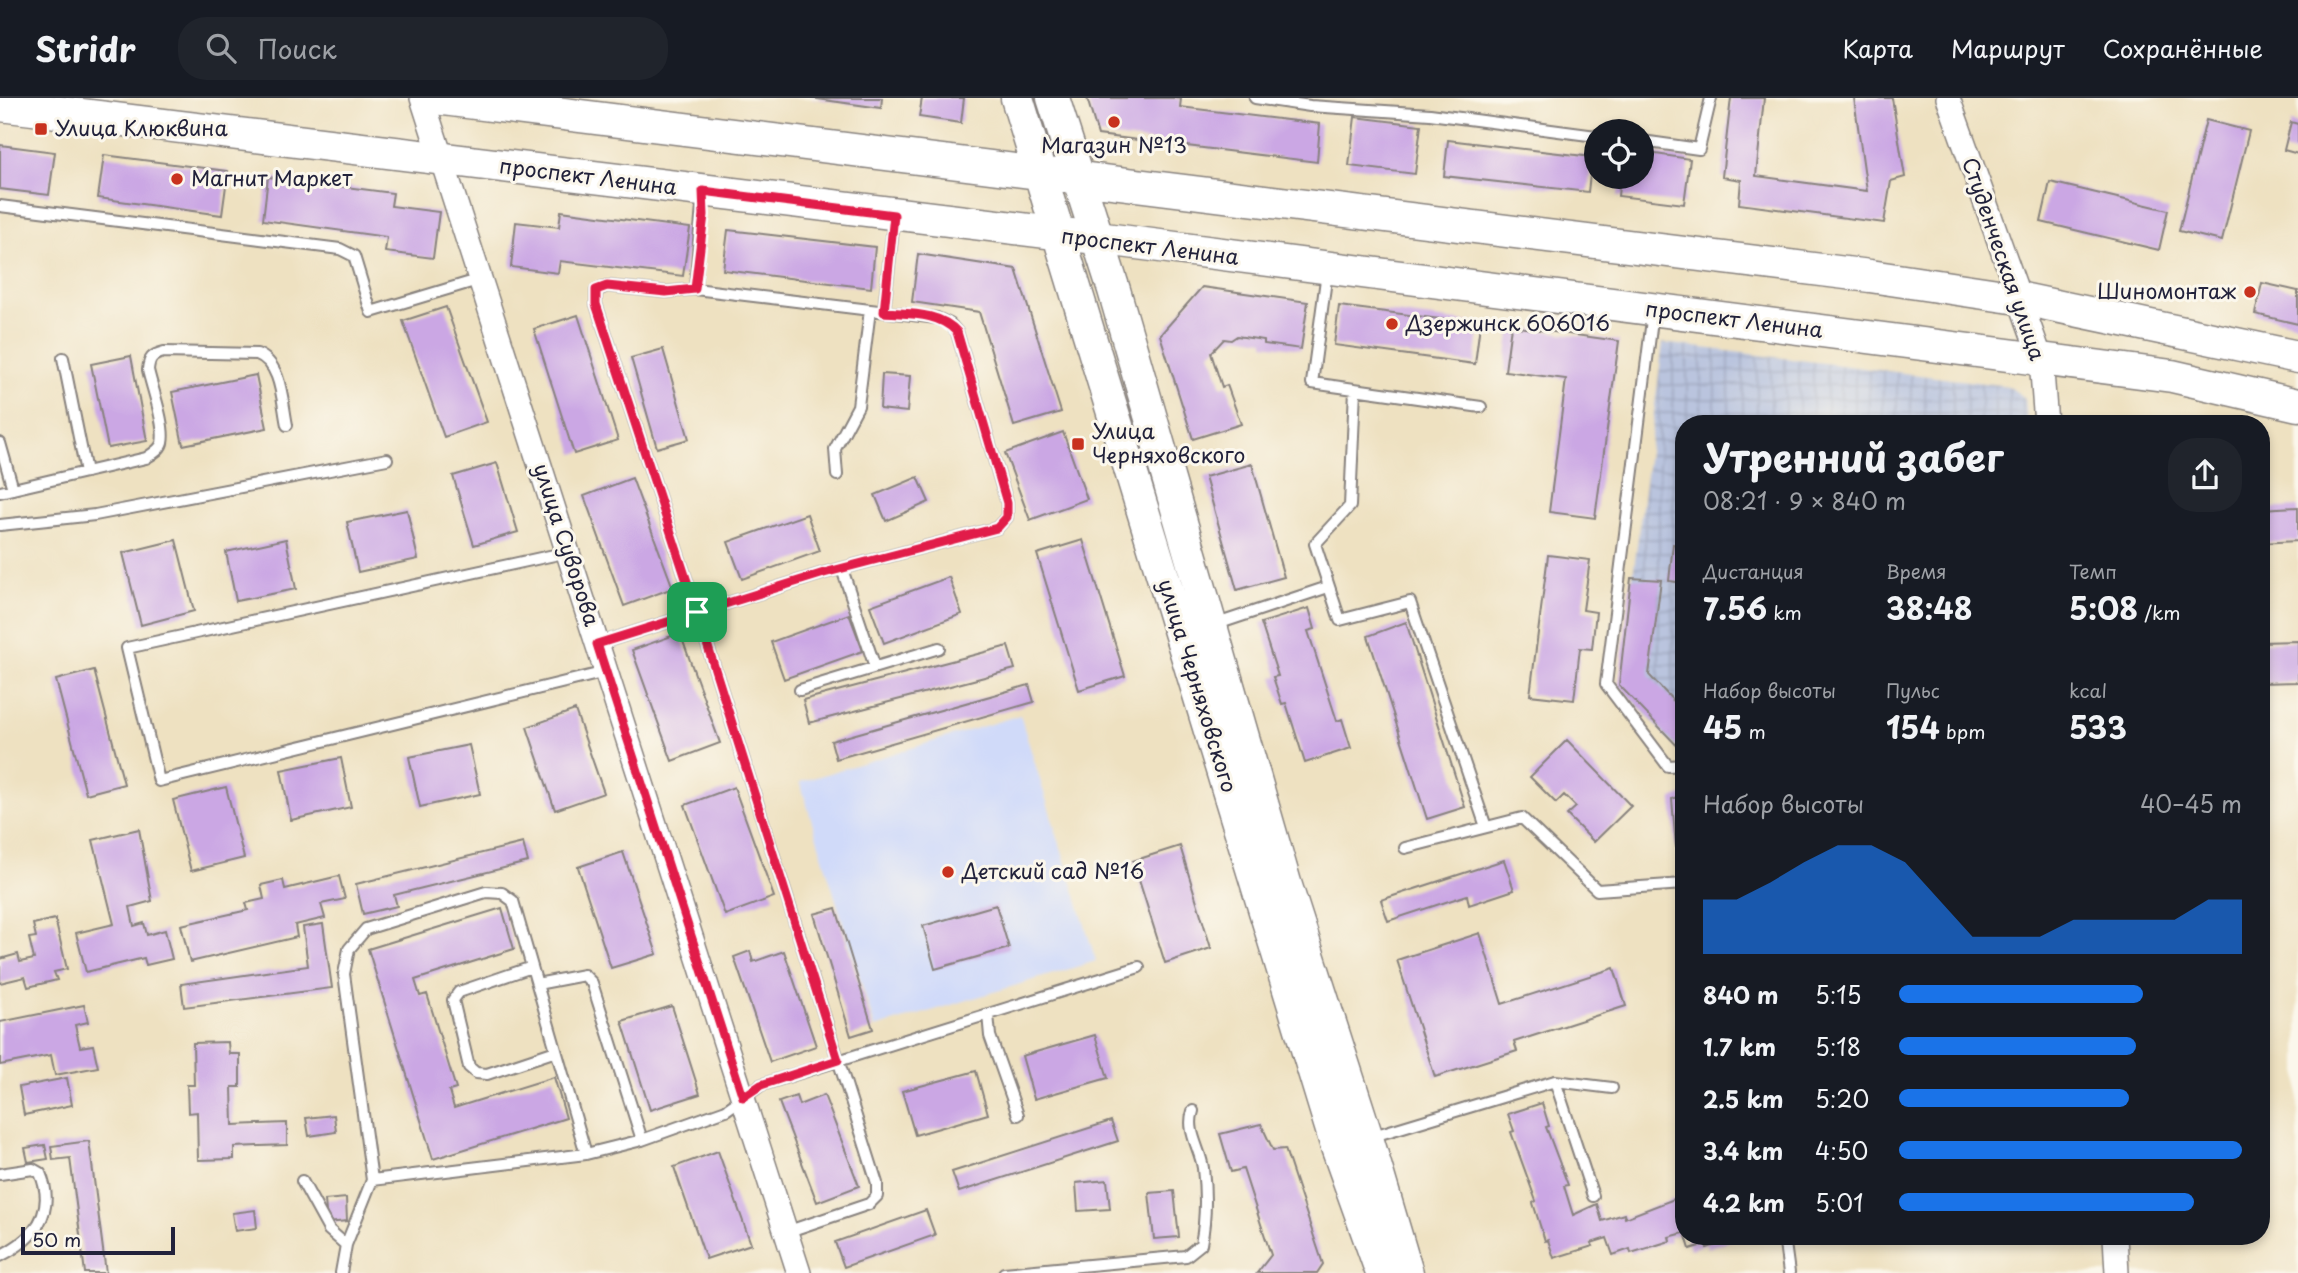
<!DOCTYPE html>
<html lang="ru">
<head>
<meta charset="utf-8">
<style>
  :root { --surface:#171b24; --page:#20242c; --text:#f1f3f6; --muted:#9ea1a6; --line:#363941; --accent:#1a73e8 }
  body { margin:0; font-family:"Playpen Sans",sans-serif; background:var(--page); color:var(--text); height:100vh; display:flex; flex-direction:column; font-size:26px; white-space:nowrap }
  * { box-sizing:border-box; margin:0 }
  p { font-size:23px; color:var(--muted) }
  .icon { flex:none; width:38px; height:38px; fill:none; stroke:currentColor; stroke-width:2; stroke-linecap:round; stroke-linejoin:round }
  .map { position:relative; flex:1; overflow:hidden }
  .sheet { position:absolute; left:1675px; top:317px; width:595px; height:830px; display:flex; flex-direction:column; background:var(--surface); border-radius:28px; box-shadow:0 4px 10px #0003 }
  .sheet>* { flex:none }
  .tools { position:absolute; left:1584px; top:21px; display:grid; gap:14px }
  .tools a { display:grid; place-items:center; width:70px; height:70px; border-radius:50%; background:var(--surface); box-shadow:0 4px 10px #0003; font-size:35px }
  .scale { position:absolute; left:21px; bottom:18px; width:154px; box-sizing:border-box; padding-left:7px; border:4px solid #22223b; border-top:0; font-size:19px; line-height:24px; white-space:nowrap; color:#22223b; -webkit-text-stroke:5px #fbf7ec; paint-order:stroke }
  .pin { position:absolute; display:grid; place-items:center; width:60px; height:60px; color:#fff; margin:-30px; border-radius:14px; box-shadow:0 4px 10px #0006 }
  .round { display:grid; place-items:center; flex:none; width:74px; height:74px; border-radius:28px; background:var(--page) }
  .headline { display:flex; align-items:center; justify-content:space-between; height:119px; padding:0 28px }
  h1 { font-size:38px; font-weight:700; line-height:52px }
  .metrics { display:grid; grid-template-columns:repeat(3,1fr); gap:10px; height:119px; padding:7px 28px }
  .metrics div { display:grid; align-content:center }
  .metrics b { font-size:30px; font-weight:700 }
  .metrics small { font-size:19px; font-weight:400 }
  .metrics p { font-size:19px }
  .chart { height:196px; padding:14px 28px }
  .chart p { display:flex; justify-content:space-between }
  .chart svg { width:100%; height:126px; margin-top:7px; fill:var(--accent); opacity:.7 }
  ul { padding:0 28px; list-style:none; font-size:23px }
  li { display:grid; grid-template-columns:112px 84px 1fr; align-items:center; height:52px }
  li i { height:18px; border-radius:9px; background:var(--accent) }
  header { display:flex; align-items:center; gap:42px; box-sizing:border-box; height:98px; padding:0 35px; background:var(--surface); border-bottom:2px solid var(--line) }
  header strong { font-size:33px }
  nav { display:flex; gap:38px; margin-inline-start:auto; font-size:24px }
  .search { width:490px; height:63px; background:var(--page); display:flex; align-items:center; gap:18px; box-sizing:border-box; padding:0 24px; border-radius:28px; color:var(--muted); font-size:26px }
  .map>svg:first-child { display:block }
  .built { fill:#d0daf9 }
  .industrial { fill:url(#industrial-grid) }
  .building { fill:#cba7e4 }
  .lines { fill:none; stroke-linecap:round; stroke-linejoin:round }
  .lane-casing { stroke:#88827e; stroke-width:14 }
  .street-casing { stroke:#88827e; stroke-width:26 }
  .secondary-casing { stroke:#88827e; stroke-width:35 }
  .lane { stroke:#fff; stroke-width:10 }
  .street { stroke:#fff; stroke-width:23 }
  .secondary { stroke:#fff; stroke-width:32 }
  .route-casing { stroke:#fff; stroke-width:14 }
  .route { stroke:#e11d48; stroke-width:9 }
  .poi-dot { fill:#c8321e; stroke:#fbf7ec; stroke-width:2.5 }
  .labels { text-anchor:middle; stroke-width:6; stroke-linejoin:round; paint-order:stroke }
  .poi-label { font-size:21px; fill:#22223b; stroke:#fbf7ec; text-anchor:start }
  .street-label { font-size:21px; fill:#22223b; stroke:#fbf7ec }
</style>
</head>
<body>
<header>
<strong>Stridr</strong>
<div class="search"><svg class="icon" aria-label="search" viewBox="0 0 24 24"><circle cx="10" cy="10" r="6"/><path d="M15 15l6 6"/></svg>Поиск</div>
<nav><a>Карта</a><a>Маршрут</a><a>Сохранённые</a></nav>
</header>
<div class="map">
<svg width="2298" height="1175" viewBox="0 0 2298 1175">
  <defs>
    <pattern id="industrial-grid" width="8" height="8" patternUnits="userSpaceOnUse" patternTransform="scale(1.75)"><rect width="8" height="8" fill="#bac4de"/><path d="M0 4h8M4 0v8" fill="none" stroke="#a0a8bf"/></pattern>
  </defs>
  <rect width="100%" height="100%" fill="#fbf7ec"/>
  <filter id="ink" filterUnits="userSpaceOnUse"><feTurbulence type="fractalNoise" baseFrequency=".0143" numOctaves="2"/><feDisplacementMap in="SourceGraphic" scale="14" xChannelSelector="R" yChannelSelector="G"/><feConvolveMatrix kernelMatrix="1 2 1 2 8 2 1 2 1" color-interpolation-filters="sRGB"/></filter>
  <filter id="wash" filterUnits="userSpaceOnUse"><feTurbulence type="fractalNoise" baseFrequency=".00686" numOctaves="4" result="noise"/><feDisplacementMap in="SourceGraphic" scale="28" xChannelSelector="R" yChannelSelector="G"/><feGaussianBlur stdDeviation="1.57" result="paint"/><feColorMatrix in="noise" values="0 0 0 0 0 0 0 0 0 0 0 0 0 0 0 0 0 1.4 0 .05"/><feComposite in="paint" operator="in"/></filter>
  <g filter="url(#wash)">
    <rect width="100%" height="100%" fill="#eee1c1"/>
    <path class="built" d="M1020,617L1096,863L875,930L800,684Z"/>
    <path class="industrial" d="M1663,245L2008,288L2025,300L2027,325L1684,326L1681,655L1619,587Z"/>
    <g id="blocks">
      <path class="building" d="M810,0H882L881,10Z
        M922,0H964L961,25L919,19Z
        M1087,0H1172L1181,1L1180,9L1320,26L1317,64L1098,37Z
        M1731,0H1764L1756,78L1867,93L1854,0H1892L1905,79L1891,83L1884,125L1739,106L1741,82L1722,79Z
        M1355,19L1421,27L1415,76L1349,68Z
        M2206,22L2249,33L2222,143L2179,133Z
        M2291,24L2298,26V56L2284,52Z
        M1448,42L1592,59L1588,94L1444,78Z
        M0,47L55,54L49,97L0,91Z
        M1642,54L1690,61L1684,106L1618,98L1620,79H1642Z
        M104,57L228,73L222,117L98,100Z
        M268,79L393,95L391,108L439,114L433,160L385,154L387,139L263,122Z
        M2050,84L2168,112L2159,152L2041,124Z
        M561,113L690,130L683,178L560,163L558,175L511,169L516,124L559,129Z
        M728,132L875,149L871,190L723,172Z
        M918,156L1016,171L1061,314L1014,328L979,214L912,204Z
        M2262,185L2298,193V226L2255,216Z
        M1202,189L1308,204L1301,251L1264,246V242L1237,238L1231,242L1224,241L1211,255L1222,289L1227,287L1241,326L1193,341L1160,237Z
        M1339,208L1480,226L1475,266L1334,247Z
        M446,209L487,324L444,339L403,223Z
        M578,217L618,342L574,356L534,231Z
        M1511,228L1619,243L1595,420L1549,414L1566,281L1505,273Z
        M663,251L689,341L657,350L631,260Z
        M131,258L147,343L108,350L91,266Z
        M882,276L910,278L907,314L880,311Z
        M256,277L267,330L183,347L172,294Z
        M1063,334L1087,401L1030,422L1005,355Z
        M497,365L518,434L474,447L453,378Z
        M1252,366L1284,479L1237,492L1205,379Z
        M918,379L929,404L886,423L875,397Z
        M632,380L673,490L624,508L584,398Z
        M2298,409V443L2261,445V411Z
        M407,412L418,461L358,474L347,424Z
        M807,416L820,453L742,481L728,444Z
        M286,441L296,491L236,503L226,454Z
        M176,442L194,513L141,527L123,455Z
        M1083,442L1125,578L1079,592L1037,456Z
        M1673,446L1684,447V485L1669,483Z
        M1548,457L1590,462L1583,512L1596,514L1592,551L1580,550L1574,602L1530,597Z
        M949,479L962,516L884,545L870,508Z
        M1631,480L1661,482L1649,577L1684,614V655L1619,587Z
        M1309,510L1315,531L1308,533L1337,623L1342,621L1351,650L1305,665L1286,605L1282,606L1273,579L1278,578L1261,525Z
        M849,516L863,553L784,581L771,544Z
        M1406,524L1465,709L1427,721L1368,538Z
        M680,535L720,645L672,663L632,552Z
        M2298,543V584L2261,585V544Z
        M1008,548L1015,571L809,625L803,602Z
        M94,572L124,686L86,696L56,582Z
        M1029,587L1034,604L836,661L831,643Z
        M575,612L604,695L555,712L527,629Z
        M1567,642L1631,708L1594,744L1567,717L1576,709L1564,697L1556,705L1530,679Z
        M469,647L480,696L420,709L409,659Z
        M341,660L351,709L291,722L281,672Z
        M226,689L244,760L191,773L173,702Z
        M734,689L774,799L725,817L685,707Z
        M1684,696V749H1676L1672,701Z
        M139,731L152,803L130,809L134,828L144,825L147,837L165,832L172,861L146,867L144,860L86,874L76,835L114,826L93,742Z
        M523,745L528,764L394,797L397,808L363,816L356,786Z
        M1180,748L1211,850L1165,865L1133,763Z
        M623,754L657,856L611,870L578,769Z
        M1504,762L1514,792L1469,807L1467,797L1388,823L1381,802Z
        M339,778L345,801L321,806L325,820L295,827L297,839L190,864L181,827L248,812L246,805L264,801L261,787L283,782L285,791Z
        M996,807L1009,850L935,871L923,828Z
        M502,810L514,851L415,882L420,898L427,896L456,991L449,993L454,1010L554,979L566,1020L433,1061L368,851Z
        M836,810L873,931L851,938L814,816Z
        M55,821L67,871L54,874L57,882L28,889L25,879L0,885V861L18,856L20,864L34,861L29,840L36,839L33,826Z
        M323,826L332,890L184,909L181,886L308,868L303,829Z
        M1480,835L1502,906L1614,870L1626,908L1514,944L1517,953L1435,979L1397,862Z
        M750,853L753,864L784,853L816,948L770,964L734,859Z
        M84,907L88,924L75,927L80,949L93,947L98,969L55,977L51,957L0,967V924Z
        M672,908L700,996L650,1012L622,923Z
        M1095,937L1108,980L1034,1001L1022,958Z
        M228,944L229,956H240V989H232L233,1027L287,1025V1047L234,1049V1061L198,1062L197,1014L188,1015L187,987H194L193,945Z
        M976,973L988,1016L915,1037L902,993Z
        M67,980L72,1007L24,1017L19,989Z
        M824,997L859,1088L817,1104L779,1004L796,998L799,1007Z
        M1542,1005L1549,1028L1546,1029L1568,1087L1564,1088L1573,1117L1597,1106L1602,1123L1624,1116L1625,1120L1674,1101L1679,1117L1684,1116V1135L1669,1139L1670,1143L1631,1155L1630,1151L1613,1157L1607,1140L1591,1145L1593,1148L1554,1160L1548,1142L1545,1143L1533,1105L1536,1103L1511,1034L1514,1033L1508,1016Z
        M334,1017L336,1034L309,1038L306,1020Z
        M1111,1023L1118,1043L959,1094L952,1074Z
        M1261,1026L1273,1052L1285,1051L1323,1166L1317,1175H1257L1271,1157L1243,1071L1231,1074L1220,1036Z
        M89,1043L106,1175H85L70,1060L53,1062L51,1048Z
        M45,1047L48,1061L28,1064L25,1050Z
        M718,1053L751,1146L706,1161L674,1069Z
        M1107,1082L1110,1111L1078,1113L1076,1085Z
        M1174,1093L1179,1139L1154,1141L1149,1095Z
        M346,1100L347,1123L327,1125L325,1102Z
        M255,1112L257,1130L235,1133L232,1115Z
        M926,1112L935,1137L844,1169L835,1144Z
        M1686,1138H1744L1707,1150L1706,1146L1690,1151Z"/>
    </g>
  </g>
  <g filter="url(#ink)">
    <use href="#blocks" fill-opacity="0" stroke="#88827e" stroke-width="2"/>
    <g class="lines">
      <defs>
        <path id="lane" d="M1255,0L1310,8L1430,16L1596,38
          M1642,43L1699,51L1711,0
          M0,108L340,151L354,158L371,214L481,181
          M1327,174L1312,285L1481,309
          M695,191L703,96
          M884,213L894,120
          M1653,214L1606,586L1668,668L1684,667
          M63,260L86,374
          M1355,291L1350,408L1315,446L1340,522L1410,504L1486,729
          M0,345L13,391
          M837,377L835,351L858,308L870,212
          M0,394L146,360C152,356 160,352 162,345C166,328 152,290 148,272C149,260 152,257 164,254L257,256C282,265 282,304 287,327
          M0,427L95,417L387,361
          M568,454L127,550L159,683L606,574
          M842,471L875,569
          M1214,527L1328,489
          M597,546L824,475L997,430L1007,419V405L957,234L950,226L937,220L695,191L666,194L607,188L596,193V206L697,514L877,1085V1098L869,1106L786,1134
          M800,592L939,550
          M1405,750L1522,720L1597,792L1684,786
          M532,869L459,894L453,902L469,969L476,975L487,976L556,953
          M537,886L584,877L592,885L642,1042
          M988,916L990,938L1018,1017
          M1555,983L1593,1098
          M1370,1039L1555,983L1612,990
          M0,1076L33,1071L40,1075C57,1114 34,1141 0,1158
          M372,1082L344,876L349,851L366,831L486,794L502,795L513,803L586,1056
          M302,1083L329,1132L346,1147
          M1784,1138L1789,1175
          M341,1175L346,1147L372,1082L586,1056L642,1042L726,1012L761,987L1139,869
          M1004,1175L1186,1158L1201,1146C1206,1121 1206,1096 1203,1070C1200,1050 1186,1033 1193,1013"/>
        <path id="street" d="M422,0L799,1175
          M1948,0L2041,261L2046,326
          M2115,1138L2117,1175"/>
        <path id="secondary" d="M435,0L1870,178L2018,200L2298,259
          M1017,0L1337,1049L1382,1175
          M1053,0L1114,192L1285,785L1367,1040L1407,1175
          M0,7L1121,143L2172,278L2298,307"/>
      </defs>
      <use href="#lane" class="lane-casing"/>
      <use href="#street" class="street-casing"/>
      <use href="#secondary" class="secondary-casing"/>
      <use href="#lane" class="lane"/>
      <use href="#street" class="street"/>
      <use href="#secondary" class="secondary"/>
    </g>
  </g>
  <g class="lines" filter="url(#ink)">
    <defs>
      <path id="route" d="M697,514L838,962L761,987L743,999L597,546L824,475L997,430L1007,419V405L957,234C940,214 909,216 884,214L894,117L703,93L704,117L695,191L666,194L607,188L596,192V206L697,514"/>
    </defs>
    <use href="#route" class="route-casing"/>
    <use href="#route" class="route"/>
  </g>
  <g class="poi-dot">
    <circle cx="1114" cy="24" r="7"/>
    <rect x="34" y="24" width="14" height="14" rx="3.5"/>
    <circle cx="177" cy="81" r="7"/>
    <circle cx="2250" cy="194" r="7"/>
    <circle cx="1392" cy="226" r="7"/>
    <rect x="1071" y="339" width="14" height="14" rx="3.5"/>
    <circle cx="948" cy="774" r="7"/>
  </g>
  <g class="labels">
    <g class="poi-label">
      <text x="55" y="38">Улица Клюквина</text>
      <text x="1114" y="55" text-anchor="middle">Магазин №13</text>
      <text x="191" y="88">Магнит Маркет</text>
      <text x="2236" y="201" text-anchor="end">Шиномонтаж</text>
      <text x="1406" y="233">Дзержинск 606016</text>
      <text x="1092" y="341">Улица<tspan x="1092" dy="24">Черняховского</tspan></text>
      <text x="962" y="781">Детский сад №16</text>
    </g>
    <g class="street-label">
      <text transform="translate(588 79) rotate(7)" y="7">проспект Ленина</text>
      <text transform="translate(1150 149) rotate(7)" y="7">проспект Ленина</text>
      <text transform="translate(2003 161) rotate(71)" y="7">Студенческая улица</text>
      <text transform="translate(1734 222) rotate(7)" y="7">проспект Ленина</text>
      <text transform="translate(566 447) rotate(72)" y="7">улица Суворова</text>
      <text transform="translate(1197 588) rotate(73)" y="7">улица Черняховского</text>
    </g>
  </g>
</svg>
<div class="tools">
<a><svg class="icon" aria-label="locate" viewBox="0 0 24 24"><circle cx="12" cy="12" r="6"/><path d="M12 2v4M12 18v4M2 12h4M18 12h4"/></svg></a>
</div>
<div class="scale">50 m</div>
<div class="pin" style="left:697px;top:514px;background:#1e9e55"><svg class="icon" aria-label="arrive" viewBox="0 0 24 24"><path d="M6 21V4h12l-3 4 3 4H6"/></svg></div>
<section class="sheet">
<div class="headline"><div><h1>Утренний забег</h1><p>08:21 · 9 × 840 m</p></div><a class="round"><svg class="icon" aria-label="share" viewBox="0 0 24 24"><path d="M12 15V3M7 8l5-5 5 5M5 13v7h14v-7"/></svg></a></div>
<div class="metrics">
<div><p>Дистанция</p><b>7.56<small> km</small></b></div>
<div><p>Время</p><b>38:48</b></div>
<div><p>Темп</p><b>5:08<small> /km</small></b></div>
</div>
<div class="metrics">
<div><p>Набор высоты</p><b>45<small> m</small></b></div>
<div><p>Пульс</p><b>154<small> bpm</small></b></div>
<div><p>kcal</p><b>533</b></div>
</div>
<div class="chart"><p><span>Набор высоты</span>40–45 m</p>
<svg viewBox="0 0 160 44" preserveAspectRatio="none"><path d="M0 44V25L10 25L20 19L30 12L40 6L50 6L60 12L70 25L80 38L90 38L100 38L110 32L120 32L130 32L140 32L150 25L160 25V44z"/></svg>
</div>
<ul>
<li><b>840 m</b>5:15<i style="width:71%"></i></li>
<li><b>1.7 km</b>5:18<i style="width:69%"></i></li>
<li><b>2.5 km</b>5:20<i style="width:67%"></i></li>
<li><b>3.4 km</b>4:50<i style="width:100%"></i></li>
<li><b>4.2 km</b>5:01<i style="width:86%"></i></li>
</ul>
</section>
</div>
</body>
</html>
